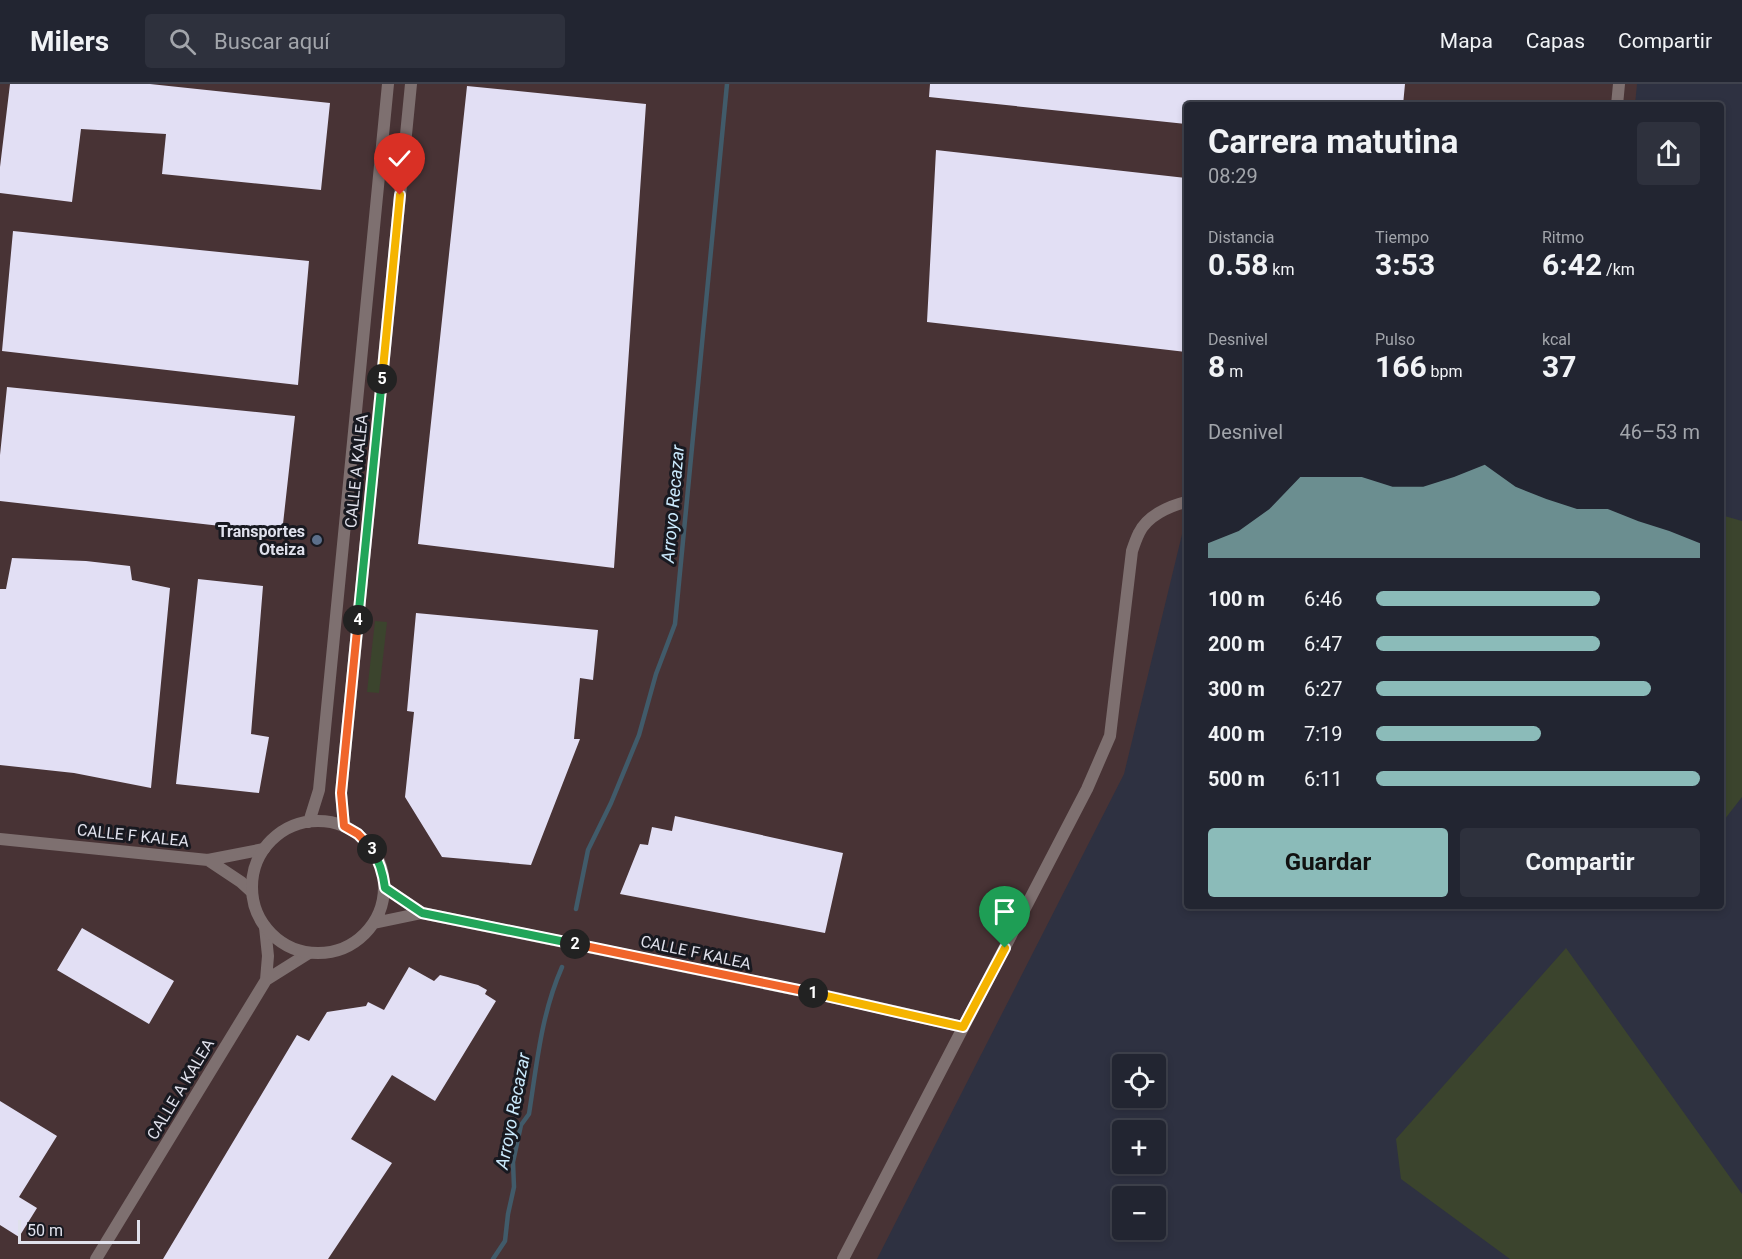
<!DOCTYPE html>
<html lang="es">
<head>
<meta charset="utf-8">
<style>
  :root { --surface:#222531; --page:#2e313d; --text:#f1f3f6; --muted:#a2a5ab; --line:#3f424d; --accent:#8bbbb9 }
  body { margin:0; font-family:Roboto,sans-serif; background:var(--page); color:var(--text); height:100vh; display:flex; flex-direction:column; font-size:22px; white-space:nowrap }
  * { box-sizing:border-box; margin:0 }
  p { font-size:20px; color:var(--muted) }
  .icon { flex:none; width:33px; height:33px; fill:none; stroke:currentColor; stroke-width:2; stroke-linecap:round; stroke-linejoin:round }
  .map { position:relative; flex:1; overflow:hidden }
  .drawer { position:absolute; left:1184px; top:18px; width:540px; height:807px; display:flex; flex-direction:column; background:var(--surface); border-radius:6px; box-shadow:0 3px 9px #0003,0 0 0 2px var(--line) }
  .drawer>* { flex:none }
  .fabs { position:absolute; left:1112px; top:970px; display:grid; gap:12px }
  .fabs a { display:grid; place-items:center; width:54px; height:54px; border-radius:6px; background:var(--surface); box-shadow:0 3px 9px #0003,0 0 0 2px var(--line); font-size:30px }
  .scale { position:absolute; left:18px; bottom:15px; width:122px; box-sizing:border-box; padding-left:6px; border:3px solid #e0e1ec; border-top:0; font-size:16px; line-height:21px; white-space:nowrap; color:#e0e1ec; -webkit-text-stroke:4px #181920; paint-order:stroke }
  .pin { position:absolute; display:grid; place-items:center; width:51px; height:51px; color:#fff; margin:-62px -26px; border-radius:50% 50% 50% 0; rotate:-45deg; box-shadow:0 0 6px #0007 }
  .pin .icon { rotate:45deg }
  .km { position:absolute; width:30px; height:30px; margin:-15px; border-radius:50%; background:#222; color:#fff; font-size:16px; line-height:30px; text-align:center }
  .round { display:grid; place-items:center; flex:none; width:63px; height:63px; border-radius:6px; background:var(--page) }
  .headline { display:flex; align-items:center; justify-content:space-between; height:102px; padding:0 24px }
  h1 { font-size:33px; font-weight:700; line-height:45px }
  .stats { display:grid; grid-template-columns:repeat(3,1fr); gap:9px; height:102px; padding:6px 24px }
  .stats div { display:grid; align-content:center }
  .stats b { font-size:30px; font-weight:700 }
  .stats small { font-size:16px; font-weight:400 }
  .stats p { font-size:16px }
  .chart { height:168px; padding:12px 24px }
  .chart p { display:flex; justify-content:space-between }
  .chart svg { width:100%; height:108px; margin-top:6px; fill:var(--accent); opacity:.7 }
  .cta { display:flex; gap:12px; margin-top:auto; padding:12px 24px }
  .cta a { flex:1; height:69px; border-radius:6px; background:var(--accent); color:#111; font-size:24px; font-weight:700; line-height:69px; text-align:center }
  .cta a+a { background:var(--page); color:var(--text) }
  ul { padding:0 24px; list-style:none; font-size:20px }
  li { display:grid; grid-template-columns:96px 72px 1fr; align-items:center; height:45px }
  li i { height:15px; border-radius:8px; background:var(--accent) }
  header { display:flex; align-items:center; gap:36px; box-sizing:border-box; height:84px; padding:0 30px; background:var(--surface); border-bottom:2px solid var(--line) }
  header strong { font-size:28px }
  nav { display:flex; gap:33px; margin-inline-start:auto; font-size:21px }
  .search { width:420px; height:54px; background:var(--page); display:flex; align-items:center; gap:15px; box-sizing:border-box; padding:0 21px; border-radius:6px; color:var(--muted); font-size:22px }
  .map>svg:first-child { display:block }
  .industrial { fill:#483335 }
  .green { fill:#3b442d }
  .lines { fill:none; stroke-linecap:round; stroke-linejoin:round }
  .stream { stroke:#415b6a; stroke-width:4.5 }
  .building { fill:#e2dff4 }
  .minor { stroke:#7e7070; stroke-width:12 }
  .tertiary { stroke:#7e7070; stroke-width:12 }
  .split-1-casing { stroke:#fff; stroke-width:12 }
  .split-2-casing { stroke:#fff; stroke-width:12 }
  .split-3-casing { stroke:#fff; stroke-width:12 }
  .split-4-casing { stroke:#fff; stroke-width:12 }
  .split-5-casing { stroke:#fff; stroke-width:12 }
  .split-6-casing { stroke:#fff; stroke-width:12 }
  .split-1 { stroke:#f5b400; stroke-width:8 }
  .split-2 { stroke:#f0652b; stroke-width:8 }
  .split-3 { stroke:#22a559; stroke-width:8 }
  .split-4 { stroke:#f0652b; stroke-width:8 }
  .split-5 { stroke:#22a559; stroke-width:8 }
  .split-6 { stroke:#f5b400; stroke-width:8 }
  .service-dot { fill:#5c6f8a; stroke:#181920; stroke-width:2 }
  .labels { text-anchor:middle; stroke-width:6; stroke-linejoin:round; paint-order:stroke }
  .street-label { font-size:16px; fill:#e0e1ec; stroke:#181920 }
  .poi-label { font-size:16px; font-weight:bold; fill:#e0e1ec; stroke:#181920; text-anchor:end }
  .water-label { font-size:18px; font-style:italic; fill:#cae9fc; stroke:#181920 }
</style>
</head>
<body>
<header>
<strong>Milers</strong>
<div class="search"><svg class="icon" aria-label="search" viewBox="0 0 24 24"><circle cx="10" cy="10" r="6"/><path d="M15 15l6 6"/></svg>Buscar aquí</div>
<nav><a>Mapa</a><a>Capas</a><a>Compartir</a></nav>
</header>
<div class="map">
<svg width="1742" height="1175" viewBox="0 0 1742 1175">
  <rect width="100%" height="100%" fill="#2e3141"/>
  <path class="industrial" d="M0,0H1637L1635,21H1186V438H1185L1124,690L877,1175H0Z"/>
  <path class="green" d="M1721,431L1742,437V713L1721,740Z
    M375,537L387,538L379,609L367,608Z
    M1566,864L1742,1110V1175H1510L1401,1095L1396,1055Z"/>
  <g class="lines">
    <path class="stream" d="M576,825L588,766L611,719L639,651L656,590L675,540L727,0
      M493,1175L505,1157L508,1130L514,1103L513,1078L521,1041L529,1030C537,979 541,931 562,883"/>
  </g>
  <path class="building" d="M10,0H150L330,19L321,106L162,90L166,50L81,45L72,118L0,109V83Z
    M930,0H1405L1403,21H1186V40L929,13Z
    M467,2L646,20L614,484L418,460Z
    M936,66L1186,94V268L927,238Z
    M13,147L309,177L298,301L2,267Z
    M7,303L295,332L282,449L0,417V371Z
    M12,474L86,477L130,482L132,496L170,504L151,704L74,689L0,681V505H6Z
    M198,495L263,502L251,650L269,653L259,709L176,700Z
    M416,529L598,546L593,596L580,594L574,655H580L531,781L442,773L405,713L414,628L407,627Z
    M675,732L843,769L825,849L620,810L640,760L648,761L652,743L672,747Z
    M82,844L174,897L149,940L57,886Z
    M409,883L434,897L440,891L478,901L487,906L485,910L496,917L435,1017L392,991L351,1055L392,1079L328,1175H163L297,951L309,957L327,928L366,922L368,918L384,926Z
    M0,1017L57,1052L19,1113L37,1124L19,1153L0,1141Z"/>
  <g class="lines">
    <path class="minor" d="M0,755L208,776L241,798L252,808
      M208,776L264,765
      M265,843L268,872L266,896
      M96,1175L266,896L309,869"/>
    <path class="tertiary" d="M1617,21L1619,0
      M252 803a66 66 0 1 1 132 0a66 66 0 1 1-132 0Z
      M309,738L319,706L388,0
      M344,742L341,709L411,0
      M385,804L422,829L841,915L963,943
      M374,839L422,829
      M843,1175L1087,705L1110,652L1132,467C1134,461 1136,455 1139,449C1147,432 1169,422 1186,418"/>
  </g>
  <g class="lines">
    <defs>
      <path id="split-1" d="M813,909L963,943L1005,864"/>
      <path id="split-2" d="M575,860L813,909"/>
      <path id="split-3" d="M372,765C380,778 383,789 385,804L422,829L575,860"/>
      <path id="split-4" d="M358,536L341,709L344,742L358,750L372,765"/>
      <path id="split-5" d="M358,536L382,295"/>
      <path id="split-6" d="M382,295L400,111"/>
    </defs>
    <use href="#split-1" class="split-1-casing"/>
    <use href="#split-2" class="split-2-casing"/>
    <use href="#split-3" class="split-3-casing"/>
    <use href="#split-4" class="split-4-casing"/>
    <use href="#split-5" class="split-5-casing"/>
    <use href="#split-6" class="split-6-casing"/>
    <use href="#split-1" class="split-1"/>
    <use href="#split-2" class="split-2"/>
    <use href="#split-3" class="split-3"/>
    <use href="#split-4" class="split-4"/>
    <use href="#split-5" class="split-5"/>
    <use href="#split-6" class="split-6"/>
  </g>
  <circle class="service-dot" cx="317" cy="456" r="6"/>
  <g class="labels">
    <g class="street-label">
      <text transform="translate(356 387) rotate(-84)" y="6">CALLE A KALEA</text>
      <text transform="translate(133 751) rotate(6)" y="6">CALLE F KALEA</text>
      <text transform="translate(696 868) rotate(12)" y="6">CALLE F KALEA</text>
      <text transform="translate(180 1005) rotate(-59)" y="6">CALLE A KALEA</text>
    </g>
    <g class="poi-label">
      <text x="305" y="453">Transportes<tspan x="305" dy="18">Oteiza</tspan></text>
    </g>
    <g class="water-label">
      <text transform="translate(673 420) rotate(-85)" y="6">Arroyo Recazar</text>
      <text transform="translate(513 1027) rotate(-79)" y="6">Arroyo Recazar</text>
    </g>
  </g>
</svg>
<div class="fabs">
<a><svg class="icon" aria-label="locate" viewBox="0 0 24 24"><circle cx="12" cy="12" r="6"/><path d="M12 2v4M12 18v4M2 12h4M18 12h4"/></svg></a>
<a>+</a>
<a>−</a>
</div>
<div class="scale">50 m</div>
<div class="pin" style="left:1005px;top:864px;background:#1e9e55"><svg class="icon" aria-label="arrive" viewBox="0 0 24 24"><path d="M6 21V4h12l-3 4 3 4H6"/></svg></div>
<div class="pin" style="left:400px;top:111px;background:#d93025"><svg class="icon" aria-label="check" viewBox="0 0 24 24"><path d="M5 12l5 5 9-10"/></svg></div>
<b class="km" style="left:813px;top:909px">1</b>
<b class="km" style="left:575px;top:860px">2</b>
<b class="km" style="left:372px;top:765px">3</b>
<b class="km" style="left:358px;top:536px">4</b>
<b class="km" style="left:382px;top:295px">5</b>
<section class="drawer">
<div class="headline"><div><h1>Carrera matutina</h1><p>08:29</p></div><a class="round"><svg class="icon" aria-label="share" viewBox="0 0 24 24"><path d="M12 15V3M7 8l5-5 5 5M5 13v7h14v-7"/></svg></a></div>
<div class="stats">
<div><p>Distancia</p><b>0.58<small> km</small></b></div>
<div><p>Tiempo</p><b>3:53</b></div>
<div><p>Ritmo</p><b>6:42<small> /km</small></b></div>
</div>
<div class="stats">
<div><p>Desnivel</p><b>8<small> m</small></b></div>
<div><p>Pulso</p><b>166<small> bpm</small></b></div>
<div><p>kcal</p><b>37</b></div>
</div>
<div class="chart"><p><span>Desnivel</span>46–53 m</p>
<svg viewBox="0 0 160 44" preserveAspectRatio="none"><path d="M0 44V38L10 33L20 24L30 11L40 11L50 11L60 15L70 15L80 11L90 6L100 15L110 20L120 24L130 24L140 29L150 33L160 38V44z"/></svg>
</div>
<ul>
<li><b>100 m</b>6:46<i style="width:69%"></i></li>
<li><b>200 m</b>6:47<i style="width:69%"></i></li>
<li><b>300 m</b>6:27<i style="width:85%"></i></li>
<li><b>400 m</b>7:19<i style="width:51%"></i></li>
<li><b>500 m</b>6:11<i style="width:100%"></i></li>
</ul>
<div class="cta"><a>Guardar</a><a>Compartir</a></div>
</section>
</div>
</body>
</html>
